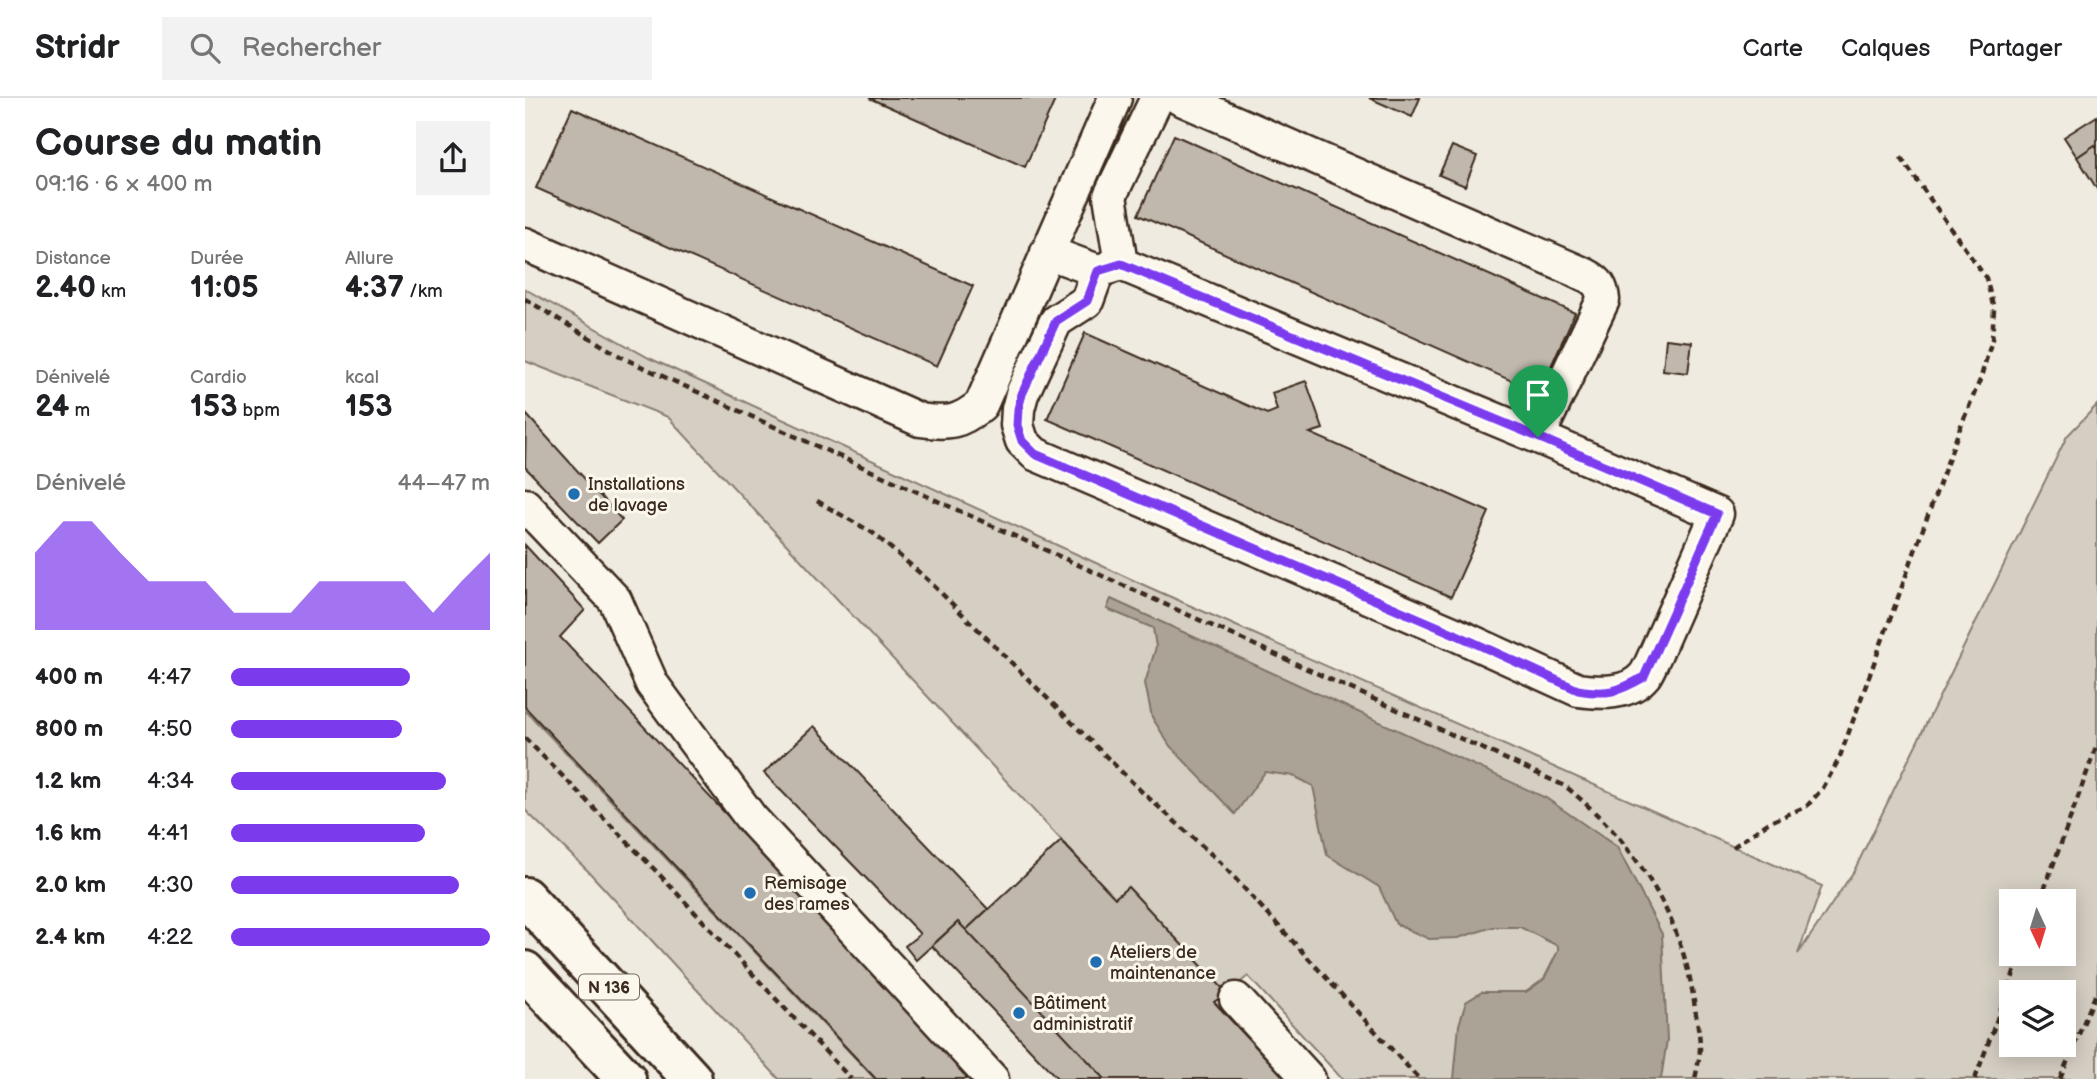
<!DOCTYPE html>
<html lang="fr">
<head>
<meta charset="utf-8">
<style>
  :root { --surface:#fff; --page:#f2f2f2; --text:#202124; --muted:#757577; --line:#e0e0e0; --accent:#7c3aed }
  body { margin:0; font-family:"Balsamiq Sans",sans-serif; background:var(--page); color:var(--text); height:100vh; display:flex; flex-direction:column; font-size:26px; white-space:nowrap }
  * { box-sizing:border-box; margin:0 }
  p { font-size:23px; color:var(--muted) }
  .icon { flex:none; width:38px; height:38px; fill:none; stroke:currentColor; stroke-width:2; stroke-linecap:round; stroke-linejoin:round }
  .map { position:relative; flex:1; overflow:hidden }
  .drawer { display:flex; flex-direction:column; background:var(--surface); width:525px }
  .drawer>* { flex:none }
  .needle { width:46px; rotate:176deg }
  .controls { position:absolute; left:1474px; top:791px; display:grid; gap:14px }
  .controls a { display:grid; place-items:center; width:77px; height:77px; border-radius:0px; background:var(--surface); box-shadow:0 4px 18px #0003; font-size:35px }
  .pin { position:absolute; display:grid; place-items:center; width:60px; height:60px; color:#fff; margin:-72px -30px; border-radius:50% 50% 50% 0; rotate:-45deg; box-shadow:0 0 7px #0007 }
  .pin .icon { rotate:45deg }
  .round { display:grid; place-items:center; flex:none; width:74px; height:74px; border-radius:0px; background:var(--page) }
  .headline { display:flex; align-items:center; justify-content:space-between; height:119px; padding:0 35px }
  h1 { font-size:38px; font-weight:600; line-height:52px }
  .metrics { display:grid; grid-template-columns:repeat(3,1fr); gap:10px; height:119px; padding:7px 35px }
  .metrics div { display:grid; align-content:center }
  .metrics b { font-size:30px; font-weight:600 }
  .metrics small { font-size:19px; font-weight:400 }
  .metrics p { font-size:19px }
  .chart { height:196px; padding:14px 35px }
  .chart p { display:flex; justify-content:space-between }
  .chart svg { width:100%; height:126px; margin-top:7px; fill:var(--accent); opacity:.7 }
  ul { padding:0 35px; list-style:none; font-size:23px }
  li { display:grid; grid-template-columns:112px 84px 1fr; align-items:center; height:52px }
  li i { height:18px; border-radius:9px; background:var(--accent) }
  header { display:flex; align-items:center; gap:42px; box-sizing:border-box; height:98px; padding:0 35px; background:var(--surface); border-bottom:2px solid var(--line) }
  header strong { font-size:33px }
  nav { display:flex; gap:38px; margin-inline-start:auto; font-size:24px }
  .search { width:490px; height:63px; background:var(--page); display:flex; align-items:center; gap:18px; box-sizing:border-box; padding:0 24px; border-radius:0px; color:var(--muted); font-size:26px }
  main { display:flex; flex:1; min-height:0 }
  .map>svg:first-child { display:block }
  .green { fill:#d5cec3; stroke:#887c70; stroke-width:2; fill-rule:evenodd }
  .water { fill:#aca397; stroke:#7f7367; stroke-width:2 }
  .building { fill:#c0b8ad; stroke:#3b2a1e; stroke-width:2 }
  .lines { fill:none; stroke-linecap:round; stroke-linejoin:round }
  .minor-casing { stroke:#3b2a1e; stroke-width:37 }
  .highway-casing { stroke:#3b2a1e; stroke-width:44 }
  .path { stroke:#3b2a1e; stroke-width:4.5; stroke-dasharray:7 5; stroke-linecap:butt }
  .minor { stroke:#fbf7ec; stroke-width:32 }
  .highway { stroke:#fbf7ec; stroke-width:38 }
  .route-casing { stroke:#fff; stroke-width:14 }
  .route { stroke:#7c3aed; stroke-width:9 }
  .poi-dot { fill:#1f6fb2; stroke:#fbf7ec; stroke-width:2.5 }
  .labels { text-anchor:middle; stroke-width:6; stroke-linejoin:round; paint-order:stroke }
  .shield { fill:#fbf7ec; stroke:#75685c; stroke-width:2 }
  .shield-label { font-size:16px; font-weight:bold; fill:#3b2a1e }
  .poi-label { font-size:18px; fill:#3b2a1e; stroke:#fbf7ec; text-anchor:start }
</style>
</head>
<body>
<header>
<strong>Stridr</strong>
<div class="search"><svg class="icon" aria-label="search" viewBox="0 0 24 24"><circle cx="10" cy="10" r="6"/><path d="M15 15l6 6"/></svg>Rechercher</div>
<nav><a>Carte</a><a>Calques</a><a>Partager</a></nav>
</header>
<main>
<section class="drawer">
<div class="headline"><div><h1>Course du matin</h1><p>09:16 · 6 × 400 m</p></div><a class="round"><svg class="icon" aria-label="share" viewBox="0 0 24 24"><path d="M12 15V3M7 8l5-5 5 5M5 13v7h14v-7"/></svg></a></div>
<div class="metrics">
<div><p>Distance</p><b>2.40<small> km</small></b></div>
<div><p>Durée</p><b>11:05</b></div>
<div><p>Allure</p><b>4:37<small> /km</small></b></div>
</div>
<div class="metrics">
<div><p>Dénivelé</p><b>24<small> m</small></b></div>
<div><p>Cardio</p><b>153<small> bpm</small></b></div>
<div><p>kcal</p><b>153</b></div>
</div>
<div class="chart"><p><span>Dénivelé</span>44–47 m</p>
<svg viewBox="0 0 160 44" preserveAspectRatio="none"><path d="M0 44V17L10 6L20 6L30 17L40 27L50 27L60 27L70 38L80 38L90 38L100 27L110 27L120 27L130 27L140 38L150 27L160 17V44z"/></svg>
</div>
<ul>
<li><b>400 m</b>4:47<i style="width:69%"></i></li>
<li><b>800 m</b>4:50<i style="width:66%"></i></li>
<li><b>1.2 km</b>4:34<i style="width:83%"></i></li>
<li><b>1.6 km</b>4:41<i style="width:75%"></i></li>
<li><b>2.0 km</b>4:30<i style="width:88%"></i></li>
<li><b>2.4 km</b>4:22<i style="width:100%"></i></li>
</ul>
</section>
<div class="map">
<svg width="1572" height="981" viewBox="0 0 1572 981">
  <rect width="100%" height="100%" fill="#f0ebe0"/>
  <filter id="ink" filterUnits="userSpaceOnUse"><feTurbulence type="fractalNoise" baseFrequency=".0143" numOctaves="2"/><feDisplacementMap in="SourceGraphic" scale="14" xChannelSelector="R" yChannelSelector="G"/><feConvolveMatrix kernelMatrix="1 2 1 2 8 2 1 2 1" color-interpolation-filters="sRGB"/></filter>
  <g filter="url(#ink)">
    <path class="green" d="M0,191L124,260L621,488L1297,788L1273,856L1329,773L1542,338L1572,307V981H817L723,878L702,895L603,790L590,800L143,319L0,263ZM1486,803H1538V856H1486ZM1486,894H1538V947H1486Z
      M0,612L350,981H254L63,773L0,712Z"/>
    <path class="water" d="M586,501L1021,700L1092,749L1137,836L1142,942L1136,981H929L934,927L941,904L957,894H1001L1019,881L1033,853V848L995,829H968L933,840L904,841L871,826L854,789L802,757L788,688L769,678L740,674L710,716L645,648L627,619L620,585L631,549L628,530L582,511Z"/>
    <path class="building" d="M344,0H531L500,69Z
      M844,0H895L887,19Z
      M47,10L448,188L412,268L11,90Z
      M1572,18V50L1570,47L1552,59L1539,39Z
      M649,37L1050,215L1014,295L613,117Z
      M1570,47L1572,50V91L1552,59Z
      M927,48L952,58L940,88L914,77Z
      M560,235L742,316L752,312L747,295L781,283L798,331L785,335L964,414L926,499L522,321Z
      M1141,241L1167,244L1163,275L1138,272Z
      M1,316L97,422L73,445L0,369Z
      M0,447L60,512L35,539L449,981H351L0,609Z
      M289,628L463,811L441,832L433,824L391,862L380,848L395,836L239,675Z
      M536,743L590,800L603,789L702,895L689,904L761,981H580L441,832Z
      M433,824L441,832L580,981H533L407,848Z"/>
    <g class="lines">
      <defs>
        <path id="minor" d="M632,0L585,98L596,166L573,173L562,203L531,223L497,296L493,311L492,327L497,343L510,356L930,536L1053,592C1075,595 1104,597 1120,577C1124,571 1127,563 1130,557L1192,416L1013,339
          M0,146L395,322C423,326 434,325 456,307L590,0
          M522,154L573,173
          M596,166L1013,339L1078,202C1077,189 1073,183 1061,177L654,0
          M0,407L90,502L127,586L226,720L467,981
          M711,901L784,981"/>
        <path id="highway" d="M0,799L167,981
          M0,873L101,981"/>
      </defs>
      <use href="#minor" class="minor-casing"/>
      <use href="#highway" class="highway-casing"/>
      <path class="path" d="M0,201L100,261L1040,688C1111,745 1159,820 1170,911C1172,923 1175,937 1175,949C1175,959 1172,971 1170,981
        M292,403L348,435L403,482L616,693L695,764L894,981
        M0,640L133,775L326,981
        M1208,749L1243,725L1282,708L1298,690L1314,661L1433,335L1455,282L1467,242L1469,211L1461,180L1374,57
        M1515,803L1572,647
        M1450,981L1496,856
        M1535,981L1572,893"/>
      <use href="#minor" class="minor"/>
      <use href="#highway" class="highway"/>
    </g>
  </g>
  <g class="lines" filter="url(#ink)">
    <defs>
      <path id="route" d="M596,166L1013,339L1192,416L1119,579C1093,594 1082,597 1053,592L930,536L510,356L497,343L492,327L493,311L497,296L531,223L562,203L573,173Z"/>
    </defs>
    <use href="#route" class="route-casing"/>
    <use href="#route" class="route"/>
  </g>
  <g class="poi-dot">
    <circle cx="49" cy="396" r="7"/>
    <circle cx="225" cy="795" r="7"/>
    <circle cx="571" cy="864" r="7"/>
    <circle cx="494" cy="915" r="7"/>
  </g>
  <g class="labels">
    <rect class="shield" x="54" y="876.5" width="60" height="25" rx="5"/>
    <g class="shield-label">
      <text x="84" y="895">N 136</text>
    </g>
    <g class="poi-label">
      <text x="63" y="392">Installations<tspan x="63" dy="21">de lavage</tspan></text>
      <text x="239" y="791">Remisage<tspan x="239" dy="21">des rames</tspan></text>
      <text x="585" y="860">Ateliers de<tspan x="585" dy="21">maintenance</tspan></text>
      <text x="508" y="911">Bâtiment<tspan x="508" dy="21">administratif</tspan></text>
    </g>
  </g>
</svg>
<div class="controls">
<a><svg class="needle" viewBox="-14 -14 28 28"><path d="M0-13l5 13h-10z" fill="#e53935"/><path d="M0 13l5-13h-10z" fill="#757577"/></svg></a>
<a><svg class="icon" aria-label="layers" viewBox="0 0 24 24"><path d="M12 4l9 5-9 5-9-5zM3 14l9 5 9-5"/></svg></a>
</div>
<div class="pin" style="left:1013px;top:339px;background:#1e9e55"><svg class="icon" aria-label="arrive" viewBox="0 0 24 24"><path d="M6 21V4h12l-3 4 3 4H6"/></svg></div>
</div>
</main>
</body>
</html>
